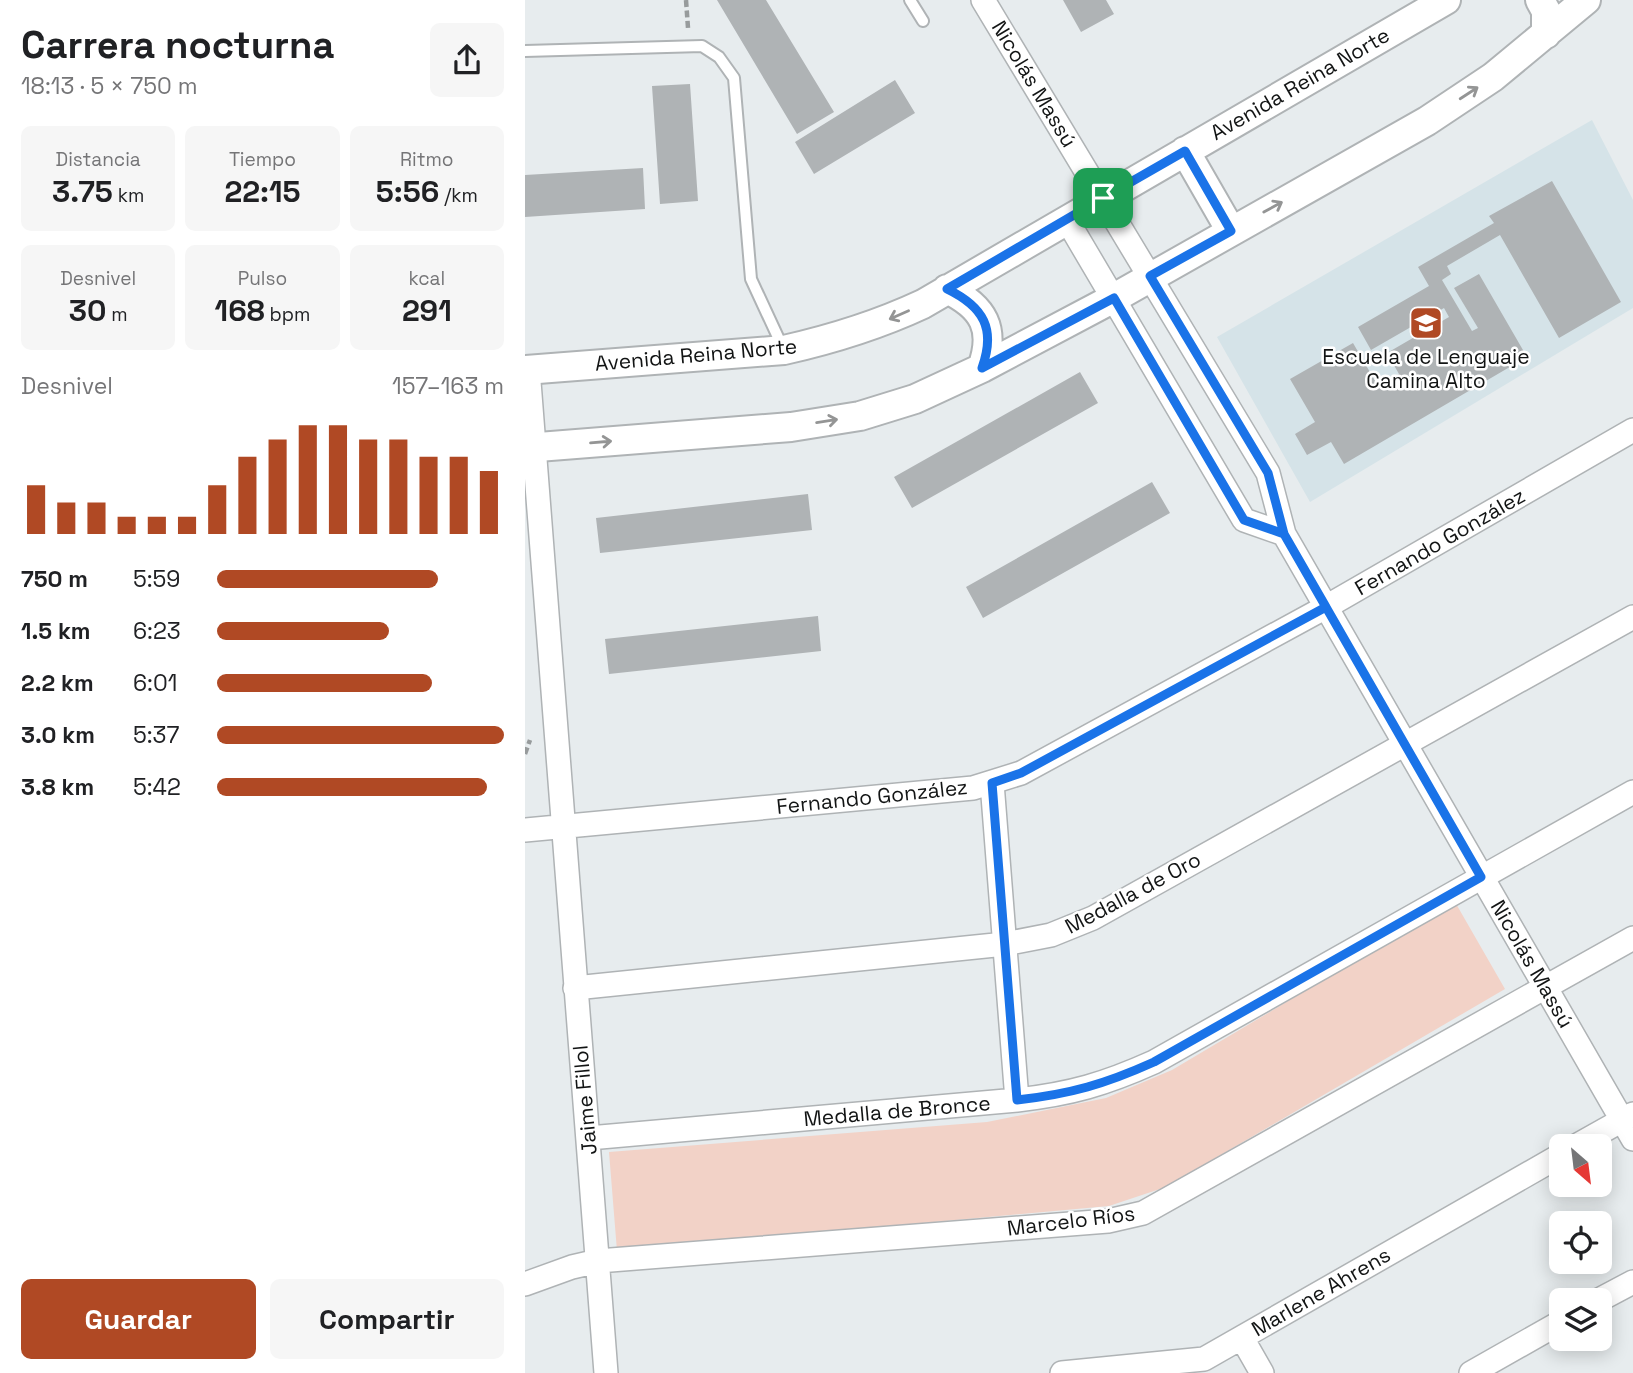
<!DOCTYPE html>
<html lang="es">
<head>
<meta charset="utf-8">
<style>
  :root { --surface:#fff; --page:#f6f6f6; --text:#202124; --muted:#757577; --accent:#b04924 }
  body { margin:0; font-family:"Space Grotesk",sans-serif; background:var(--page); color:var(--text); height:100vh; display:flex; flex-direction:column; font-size:26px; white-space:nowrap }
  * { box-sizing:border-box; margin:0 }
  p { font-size:23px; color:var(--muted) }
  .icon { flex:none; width:38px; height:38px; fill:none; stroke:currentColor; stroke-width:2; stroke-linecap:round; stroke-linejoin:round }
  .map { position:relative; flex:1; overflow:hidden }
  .side { display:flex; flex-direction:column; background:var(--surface); width:525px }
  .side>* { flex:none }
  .needle { width:46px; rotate:152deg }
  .buttons { position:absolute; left:1024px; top:1134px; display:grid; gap:14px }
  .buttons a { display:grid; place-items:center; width:63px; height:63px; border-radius:10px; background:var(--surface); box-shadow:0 4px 18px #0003; font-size:35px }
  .pin { position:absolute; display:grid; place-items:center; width:60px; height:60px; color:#fff; margin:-30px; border-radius:14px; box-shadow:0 4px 10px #0006 }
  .round { display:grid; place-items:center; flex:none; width:74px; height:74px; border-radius:10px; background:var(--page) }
  .head { display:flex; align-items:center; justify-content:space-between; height:119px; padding:0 21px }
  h1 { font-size:38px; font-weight:600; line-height:52px }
  .metrics { display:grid; grid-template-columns:repeat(3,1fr); gap:10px; height:119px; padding:7px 21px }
  .metrics div { display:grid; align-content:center; border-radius:10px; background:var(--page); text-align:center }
  .metrics b { font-size:30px; font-weight:600 }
  .metrics small { font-size:19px; font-weight:400 }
  .metrics p { font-size:19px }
  .chart { height:196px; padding:14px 21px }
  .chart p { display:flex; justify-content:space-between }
  .chart svg { width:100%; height:126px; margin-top:7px; stroke:var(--accent); stroke-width:6 }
  .action { display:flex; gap:14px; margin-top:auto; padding:14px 21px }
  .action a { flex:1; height:80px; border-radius:10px; background:var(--accent); color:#fff; font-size:28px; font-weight:600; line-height:80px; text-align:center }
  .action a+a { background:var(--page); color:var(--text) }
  ul { padding:0 21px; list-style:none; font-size:23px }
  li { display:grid; grid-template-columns:112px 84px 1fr; align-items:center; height:52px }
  li i { height:18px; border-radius:9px; background:var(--accent) }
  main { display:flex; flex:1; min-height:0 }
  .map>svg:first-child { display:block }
  .built { fill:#d5e3e8 }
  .green { fill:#f2d2c7 }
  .building { fill:#afb3b5 }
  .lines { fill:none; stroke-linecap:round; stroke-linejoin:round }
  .service-casing { stroke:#afb3b5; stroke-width:14 }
  .minor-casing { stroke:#afb3b5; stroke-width:26 }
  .tertiary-casing { stroke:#afb3b5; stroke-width:32 }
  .path { stroke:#979b9c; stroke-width:4.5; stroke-dasharray:7 3.5; stroke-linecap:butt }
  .service { stroke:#fff; stroke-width:10 }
  .minor { stroke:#fff; stroke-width:23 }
  .tertiary { stroke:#fff; stroke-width:28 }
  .oneway { stroke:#949595 }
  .route-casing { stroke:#fff; stroke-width:14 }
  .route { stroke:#1a73e8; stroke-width:9 }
  .labels { text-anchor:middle; stroke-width:5; stroke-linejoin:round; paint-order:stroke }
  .street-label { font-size:21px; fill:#121414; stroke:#fff }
  .poi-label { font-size:21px; fill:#121414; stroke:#fff }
</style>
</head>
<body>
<main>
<section class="side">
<div class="head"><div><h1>Carrera nocturna</h1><p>18:13 · 5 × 750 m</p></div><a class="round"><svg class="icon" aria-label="share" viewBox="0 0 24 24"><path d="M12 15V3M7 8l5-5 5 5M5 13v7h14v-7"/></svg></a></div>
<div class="metrics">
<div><p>Distancia</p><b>3.75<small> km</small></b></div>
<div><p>Tiempo</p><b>22:15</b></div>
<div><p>Ritmo</p><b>5:56<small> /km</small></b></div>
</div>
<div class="metrics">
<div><p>Desnivel</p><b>30<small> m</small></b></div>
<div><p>Pulso</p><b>168<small> bpm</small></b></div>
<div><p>kcal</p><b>291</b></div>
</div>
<div class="chart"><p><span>Desnivel</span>157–163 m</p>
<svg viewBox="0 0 160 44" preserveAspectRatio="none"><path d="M5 44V27M15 44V33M25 44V33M35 44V38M45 44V38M55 44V38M65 44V27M75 44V17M85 44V11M95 44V6M105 44V6M115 44V11M125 44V11M135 44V17M145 44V17M155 44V22"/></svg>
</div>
<ul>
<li><b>750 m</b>5:59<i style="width:77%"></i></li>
<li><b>1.5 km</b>6:23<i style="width:60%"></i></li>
<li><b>2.2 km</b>6:01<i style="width:75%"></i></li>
<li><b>3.0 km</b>5:37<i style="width:100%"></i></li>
<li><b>3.8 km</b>5:42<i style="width:94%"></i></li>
</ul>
<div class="action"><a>Guardar</a><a>Compartir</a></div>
</section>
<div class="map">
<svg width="1108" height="1373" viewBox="0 0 1108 1373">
  <rect width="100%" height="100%" fill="#e7ecee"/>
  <path class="built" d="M1067,120L1108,200V308L785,502L692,337Z"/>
  <path class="green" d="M930,902L980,989L641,1187L584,1206L92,1251L84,1152L462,1122L581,1098L647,1070Z"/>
  <path class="building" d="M192,0H241L309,112L272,134Z
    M538,0H581L589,14L556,32Z
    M370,80L390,113L289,174L270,142Z
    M165,84L173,201L135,204L127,86Z
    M118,168L120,209L0,217V175Z
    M1027,181L1096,302L1034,338L975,235L922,266L926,274L917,280L947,331L953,328L929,288L954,274L1002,357L819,464L806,442L782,455L770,434L790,422L765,379L828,343L853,386L874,374L862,353L924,317L919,308L846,350L833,327L904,286L893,267L969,223L964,216Z
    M555,372L573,403L387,508L369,477Z
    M627,482L645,513L458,618L441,587Z
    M283,494L287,530L75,553L71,518Z
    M293,616L296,651L84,674L80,639Z"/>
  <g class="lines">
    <defs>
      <path id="service" d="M385,0L398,21
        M0,51L177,46L194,57L209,78L226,279L258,348"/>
      <path id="minor" d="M458,0L743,473L759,534L1108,1139
        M542,220L719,520L759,534
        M3,369L81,1373
        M467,783L492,1100
        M0,830L448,788L496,773L801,607L1108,430
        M50,988L480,944L526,935L568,918L1108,617
        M64,1138L492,1100C546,1094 580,1084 629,1062L1108,792
        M1051,1146L1108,1114
        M0,1284L47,1267L73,1261L583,1221L618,1213L1108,938
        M1074,1300L1108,1282
        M717,1338L737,1373
        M537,1373L679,1359L1036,1155
        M946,1373L1036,1322"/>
      <path id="tertiary" d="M1015,0L1021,11V34
        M660,151L706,231
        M422,289C459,307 471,329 457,368
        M0,370L259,350C308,339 353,325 398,304L921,0
        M0,448L266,427L335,416L390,399L457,368L589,298L902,121L968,77L1061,0"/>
    </defs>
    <use href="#service" class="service-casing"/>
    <use href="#minor" class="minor-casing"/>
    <use href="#tertiary" class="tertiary-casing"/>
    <path class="path" d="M161,0L163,28
      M0,754L5,740"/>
    <use href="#service" class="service"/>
    <use href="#minor" class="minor"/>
    <use href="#tertiary" class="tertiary"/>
  </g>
  <defs><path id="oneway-shaft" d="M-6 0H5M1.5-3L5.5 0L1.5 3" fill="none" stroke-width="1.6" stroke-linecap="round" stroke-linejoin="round" transform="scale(1.75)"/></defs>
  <g class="oneway">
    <use href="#oneway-shaft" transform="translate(944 93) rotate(-33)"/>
    <use href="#oneway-shaft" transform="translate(748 207) rotate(-29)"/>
    <use href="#oneway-shaft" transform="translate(374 315) rotate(156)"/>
    <use href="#oneway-shaft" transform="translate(302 421) rotate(-9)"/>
    <use href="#oneway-shaft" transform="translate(76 442) rotate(-5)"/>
  </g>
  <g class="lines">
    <defs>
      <path id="route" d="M578,198L422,289C459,307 471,329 457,368L589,298L719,520L759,534L801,607L496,773L467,783L492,1100C546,1094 580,1084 629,1062L956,877L759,534L743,473L625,276L706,231L660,151L578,198"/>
    </defs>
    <use href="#route" class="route-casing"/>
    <use href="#route" class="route"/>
  </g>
  <defs>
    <symbol id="school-square" viewBox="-11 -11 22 22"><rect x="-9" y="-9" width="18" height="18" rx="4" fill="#b04924" stroke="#fff"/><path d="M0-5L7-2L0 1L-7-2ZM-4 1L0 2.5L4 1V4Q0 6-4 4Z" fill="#fff"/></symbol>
  </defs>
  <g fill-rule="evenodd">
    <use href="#school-square" x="882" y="304" width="38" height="38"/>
  </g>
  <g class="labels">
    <g class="street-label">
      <text transform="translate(509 84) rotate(59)" y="7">Nicolás Massú</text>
      <text transform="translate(775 84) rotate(-30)" y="7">Avenida Reina Norte</text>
      <text transform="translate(171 355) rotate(-5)" y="7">Avenida Reina Norte</text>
      <text transform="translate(915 542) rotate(-30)" y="7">Fernando González</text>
      <text transform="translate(347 797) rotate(-6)" y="7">Fernando González</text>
      <text transform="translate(608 893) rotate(-28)" y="7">Medalla de Oro</text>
      <text transform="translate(1007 964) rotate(60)" y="7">Nicolás Massú</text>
      <text transform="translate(60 1100) rotate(-95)" y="7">Jaime Fillol</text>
      <text transform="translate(372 1111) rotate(-5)" y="7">Medalla de Bronce</text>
      <text transform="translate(546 1221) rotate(-7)" y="7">Marcelo Ríos</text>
      <text transform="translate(796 1292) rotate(-30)" y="7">Marlene Ahrens</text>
    </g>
    <g class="poi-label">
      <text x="901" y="364">Escuela de Lenguaje<tspan x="901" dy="24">Camina Alto</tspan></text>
    </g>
  </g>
</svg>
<div class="buttons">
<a><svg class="needle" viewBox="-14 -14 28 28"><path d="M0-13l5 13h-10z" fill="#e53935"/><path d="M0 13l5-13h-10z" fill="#757577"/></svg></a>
<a><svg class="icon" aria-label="locate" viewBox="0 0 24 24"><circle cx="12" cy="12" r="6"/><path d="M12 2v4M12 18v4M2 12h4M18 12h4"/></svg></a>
<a><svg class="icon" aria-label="layers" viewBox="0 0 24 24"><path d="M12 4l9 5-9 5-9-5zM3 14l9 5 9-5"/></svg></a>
</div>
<div class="pin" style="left:578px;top:198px;background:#1e9e55"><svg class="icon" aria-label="arrive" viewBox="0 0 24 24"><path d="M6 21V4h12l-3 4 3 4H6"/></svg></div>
</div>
</main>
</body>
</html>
